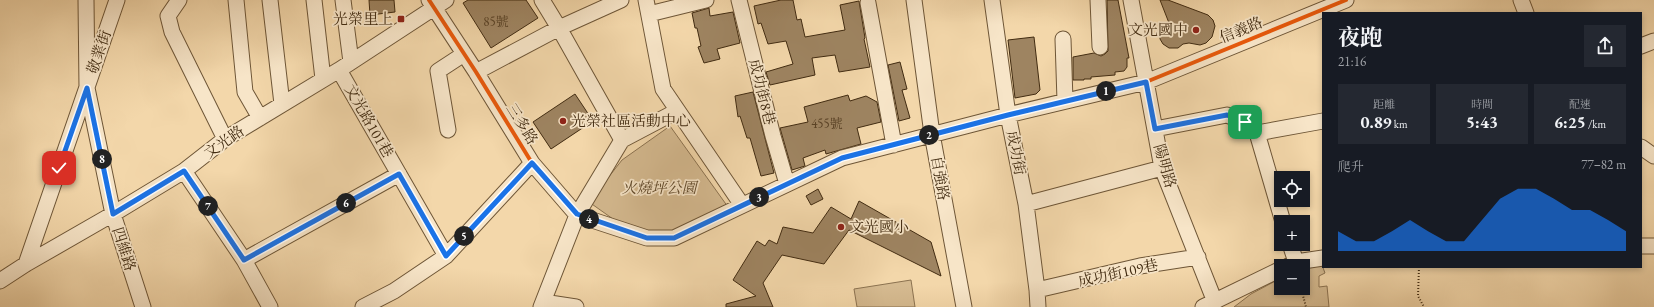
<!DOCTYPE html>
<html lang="zh-TW">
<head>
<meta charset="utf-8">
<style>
  :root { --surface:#171b24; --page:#242831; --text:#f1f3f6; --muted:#9ea1a6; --accent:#1a73e8 }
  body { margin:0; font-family:"EB Garamond","Noto Serif TC",serif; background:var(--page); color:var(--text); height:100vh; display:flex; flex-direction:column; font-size:15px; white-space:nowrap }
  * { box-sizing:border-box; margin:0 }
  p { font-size:13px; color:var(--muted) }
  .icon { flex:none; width:22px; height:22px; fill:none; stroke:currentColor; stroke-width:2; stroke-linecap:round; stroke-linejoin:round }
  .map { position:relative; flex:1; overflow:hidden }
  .drawer { position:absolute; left:1322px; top:12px; width:320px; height:256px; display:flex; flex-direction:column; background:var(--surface); border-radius:0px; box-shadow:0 2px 6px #0003 }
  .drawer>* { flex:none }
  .buttons { position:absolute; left:1274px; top:171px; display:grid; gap:8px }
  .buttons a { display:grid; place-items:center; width:36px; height:36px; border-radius:0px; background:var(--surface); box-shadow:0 2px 6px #0003; font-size:20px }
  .pin { position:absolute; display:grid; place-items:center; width:34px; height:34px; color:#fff; margin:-17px; border-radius:8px; box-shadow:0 2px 6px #0006 }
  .km { position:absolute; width:20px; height:20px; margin:-10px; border-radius:50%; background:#222; color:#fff; font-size:11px; line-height:20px; text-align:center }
  .round { display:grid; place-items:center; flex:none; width:42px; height:42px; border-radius:0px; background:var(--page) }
  .head { display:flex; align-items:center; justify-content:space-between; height:68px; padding:0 16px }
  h1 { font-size:22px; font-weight:700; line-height:30px }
  .figures { display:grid; grid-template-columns:repeat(3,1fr); gap:6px; height:68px; padding:4px 16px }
  .figures div { display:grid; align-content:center; border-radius:0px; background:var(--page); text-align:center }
  .figures b { font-size:17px; font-weight:700 }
  .figures small { font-size:11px; font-weight:400 }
  .figures p { font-size:11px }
  .chart { height:112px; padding:8px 16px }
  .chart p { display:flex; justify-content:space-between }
  .chart svg { width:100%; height:72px; margin-top:4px; fill:var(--accent); opacity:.7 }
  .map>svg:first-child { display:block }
  .green { fill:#d5ba90; stroke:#8b7250 }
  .building { fill:#9e8461; stroke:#412b11 }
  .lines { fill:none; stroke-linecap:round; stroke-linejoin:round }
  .minor-casing { stroke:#6e5637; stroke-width:17 }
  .path { stroke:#412b11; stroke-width:2; stroke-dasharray:1 2; stroke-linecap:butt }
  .minor { stroke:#f7e5c8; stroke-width:15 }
  .cycleway-casing { stroke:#f7e5c8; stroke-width:6 }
  .cycleway { stroke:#e8590c; stroke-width:4 }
  .route-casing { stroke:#fff; stroke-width:8 }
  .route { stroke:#1a73e8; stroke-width:5 }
  .poi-dot { fill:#8f2418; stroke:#f7e5c8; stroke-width:1.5 }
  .labels { text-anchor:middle; stroke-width:3.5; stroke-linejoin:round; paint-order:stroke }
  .number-label { font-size:13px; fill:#584125 }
  .poi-label { font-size:15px; fill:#412b11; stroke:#f7e5c8; text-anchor:end }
  .street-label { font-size:15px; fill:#412b11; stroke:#f7e5c8 }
  .park-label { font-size:15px; font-style:italic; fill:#5f482a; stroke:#f7e5c8 }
</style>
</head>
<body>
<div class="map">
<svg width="1654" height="307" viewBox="0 0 1654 307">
  <rect width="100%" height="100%" fill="#f3d7aa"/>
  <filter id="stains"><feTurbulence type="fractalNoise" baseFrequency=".005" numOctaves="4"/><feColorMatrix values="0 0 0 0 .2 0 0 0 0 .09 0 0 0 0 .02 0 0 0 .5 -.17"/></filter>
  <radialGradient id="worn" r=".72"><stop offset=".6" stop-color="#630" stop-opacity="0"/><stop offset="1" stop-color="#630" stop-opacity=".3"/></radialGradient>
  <path class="green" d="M670,126L728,207L676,231L636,232L613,219L589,202L622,160Z
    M1322,265L1325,273L1319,276V287L1327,286L1329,307H1234L1251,294L1281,278V288H1303V269Z
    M911,280L915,307H857L854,289Z"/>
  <path class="building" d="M369,0H394L395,12L370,15Z
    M468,0H526L538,18L491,48L463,3Z
    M781,0H793L797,20L801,19L805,37L845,30L840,5L859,1L865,38L864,39L870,67L839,72L835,55L812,58L815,75L770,85L766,72L793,64L786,41L768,44L761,23L758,24L754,6Z
    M1107,0H1118L1129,58H1127V67L1124,71L1115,72V75L1091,77V79H1084V80H1073V57L1094,53L1101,56L1105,54L1108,51Z
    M1160,0H1168L1208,15L1213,20L1215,26L1212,37L1206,43L1200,45L1189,43L1183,44L1178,48H1169L1163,44L1160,39V33L1169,23Z
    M709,8L710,16L733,12L740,43L717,49L720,59L704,63L698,47L701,46L697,28H695L692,13Z
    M1034,37L1040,90L1036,94L1015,98L1008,40Z
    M900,62L907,89L902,90L910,118L899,121L888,65Z
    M753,92L774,173L761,176L750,138H747L740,116L738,117L735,96Z
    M575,94L593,121L551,149L533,122Z
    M848,95L850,101L866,96L877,102L881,122L857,128L861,144L826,154L825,150L803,158L805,166L792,170L780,128L808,122L804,107Z
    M818,189L823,199L811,205L806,196Z
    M859,201L931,242L941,276L849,230L824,264L782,255L763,283L773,307H726V304L756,296L733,280L757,241L765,246L769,240L777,244L783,227L813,233L831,207L851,219Z"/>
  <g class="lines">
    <defs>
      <path id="minor" d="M86,0L87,88L113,214L143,307
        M179,0L168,16L172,32L225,139
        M236,0L245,92L260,118
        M270,0L282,104
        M314,0L323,79
        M343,0L351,62
        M429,0L476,72L532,163L577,215L647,238H674L842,158L1008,115L1146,82L1346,0
        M542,0L559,28L622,140
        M646,0L663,89L742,205
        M739,0L773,136L787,184
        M914,0L932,134L964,307
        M992,0L1008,115L1026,204L1037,290L1038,307
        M1098,0L1100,47
        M1131,0L1162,168L1215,302
        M1521,0L1526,13
        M868,3L894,145
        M649,14L706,0
        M1063,39L1065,101
        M1641,46L1654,41
        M339,70L446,256
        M476,72L559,28L621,0
        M1155,129L1227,115L1245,122L1257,133
        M448,130L438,71L464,54
        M1641,147L1654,156
        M184,171L244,260L270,307
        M1026,204L1162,168
        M1283,222L1257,133L1323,121
        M1290,244L1296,262
        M1641,246H1654
        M244,260L399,174
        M26,264L117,0
        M1288,266L1296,262L1323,258
        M0,281L26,264L113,214L184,171L225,139L339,70L446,0
        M1037,290L1140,266L1198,257
        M543,302L576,307
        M363,307L394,291L446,256L532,163
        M541,307L577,215L622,140L677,111
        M1203,307L1281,269"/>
    </defs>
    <use href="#minor" class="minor-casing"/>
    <path class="path" d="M1419,267L1418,296L1424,307
      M1301,288L1306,307"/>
    <use href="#minor" class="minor"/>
    <defs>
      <path id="cycleway" d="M429,0L476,72L532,163L577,215L647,238H674L842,158L1008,115L1146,82L1346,0"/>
    </defs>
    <use href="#cycleway" class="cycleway-casing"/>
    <use href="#cycleway" class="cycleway"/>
  </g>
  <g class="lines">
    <defs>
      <path id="route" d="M59,168L87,88L113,214L184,171L244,260L399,174L446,256L532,163L577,214L647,238H674L842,158L1008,115L1146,82L1155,129L1227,115L1245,122"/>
    </defs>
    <use href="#route" class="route-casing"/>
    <use href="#route" class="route"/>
  </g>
  <g class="poi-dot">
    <rect x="397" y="15" width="8" height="8" rx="2"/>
    <circle cx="1196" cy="30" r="4"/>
    <circle cx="563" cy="121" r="4"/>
    <circle cx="841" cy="227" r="4"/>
  </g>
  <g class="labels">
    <g class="number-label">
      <text x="496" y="26">85號</text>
      <text x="827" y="128">455號</text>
    </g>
    <g class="poi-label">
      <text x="393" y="24">光榮里上</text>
      <text x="1188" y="35">文光國中</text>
      <text x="571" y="126" text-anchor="start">光榮社區活動中心</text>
      <text x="849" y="232" text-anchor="start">文光國小</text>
    </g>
    <g class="street-label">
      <text transform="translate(1241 30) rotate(-22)" y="5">信義路</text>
      <text transform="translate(99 52) rotate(-71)" y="5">敬業街</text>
      <text transform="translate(762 92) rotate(76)" y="5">成功街8巷</text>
      <text transform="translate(369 121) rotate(60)" y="5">文光路101巷</text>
      <text transform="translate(522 124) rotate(58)" y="5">三多路</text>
      <text transform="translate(224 142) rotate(-35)" y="5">文光路</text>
      <text transform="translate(1016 153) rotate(79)" y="5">成功街</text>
      <text transform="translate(1165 166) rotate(74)" y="5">陽明路</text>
      <text transform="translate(940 178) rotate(80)" y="5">自強路</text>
      <text transform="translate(124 249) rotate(72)" y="5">四維路</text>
      <text transform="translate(1118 273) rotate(-12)" y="5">成功街109巷</text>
    </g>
    <g class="park-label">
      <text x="659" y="193">火燒坪公園</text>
    </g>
  </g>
  <rect width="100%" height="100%" filter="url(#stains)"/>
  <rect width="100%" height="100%" fill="url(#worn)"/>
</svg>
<div class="buttons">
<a><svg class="icon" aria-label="locate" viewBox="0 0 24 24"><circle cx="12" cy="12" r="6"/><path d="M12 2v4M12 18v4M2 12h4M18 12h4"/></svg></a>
<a>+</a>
<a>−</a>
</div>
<div class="pin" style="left:1245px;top:122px;background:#1e9e55"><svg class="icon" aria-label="arrive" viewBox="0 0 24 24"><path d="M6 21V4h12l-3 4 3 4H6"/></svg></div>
<div class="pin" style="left:59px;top:168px;background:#d93025"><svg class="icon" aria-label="check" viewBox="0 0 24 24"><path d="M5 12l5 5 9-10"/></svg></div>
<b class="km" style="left:1106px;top:91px">1</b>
<b class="km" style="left:929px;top:135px">2</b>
<b class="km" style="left:759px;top:197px">3</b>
<b class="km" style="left:589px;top:219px">4</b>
<b class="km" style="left:464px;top:236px">5</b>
<b class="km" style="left:346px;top:203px">6</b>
<b class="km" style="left:208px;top:206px">7</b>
<b class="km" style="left:102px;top:159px">8</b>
<section class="drawer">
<div class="head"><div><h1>夜跑</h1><p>21:16</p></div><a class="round"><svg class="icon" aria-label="share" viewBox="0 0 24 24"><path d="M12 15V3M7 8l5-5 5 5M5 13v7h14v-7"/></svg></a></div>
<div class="figures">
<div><p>距離</p><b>0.89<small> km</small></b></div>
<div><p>時間</p><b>5:43</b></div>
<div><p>配速</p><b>6:25<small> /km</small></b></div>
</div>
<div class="chart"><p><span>爬升</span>77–82 m</p>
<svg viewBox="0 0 160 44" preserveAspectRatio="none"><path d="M0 44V32L10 38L20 38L30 32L40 25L50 32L60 38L70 38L80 25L90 12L100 6L110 6L120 12L130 19L140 19L150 25L160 32V44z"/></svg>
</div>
</section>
</div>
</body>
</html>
